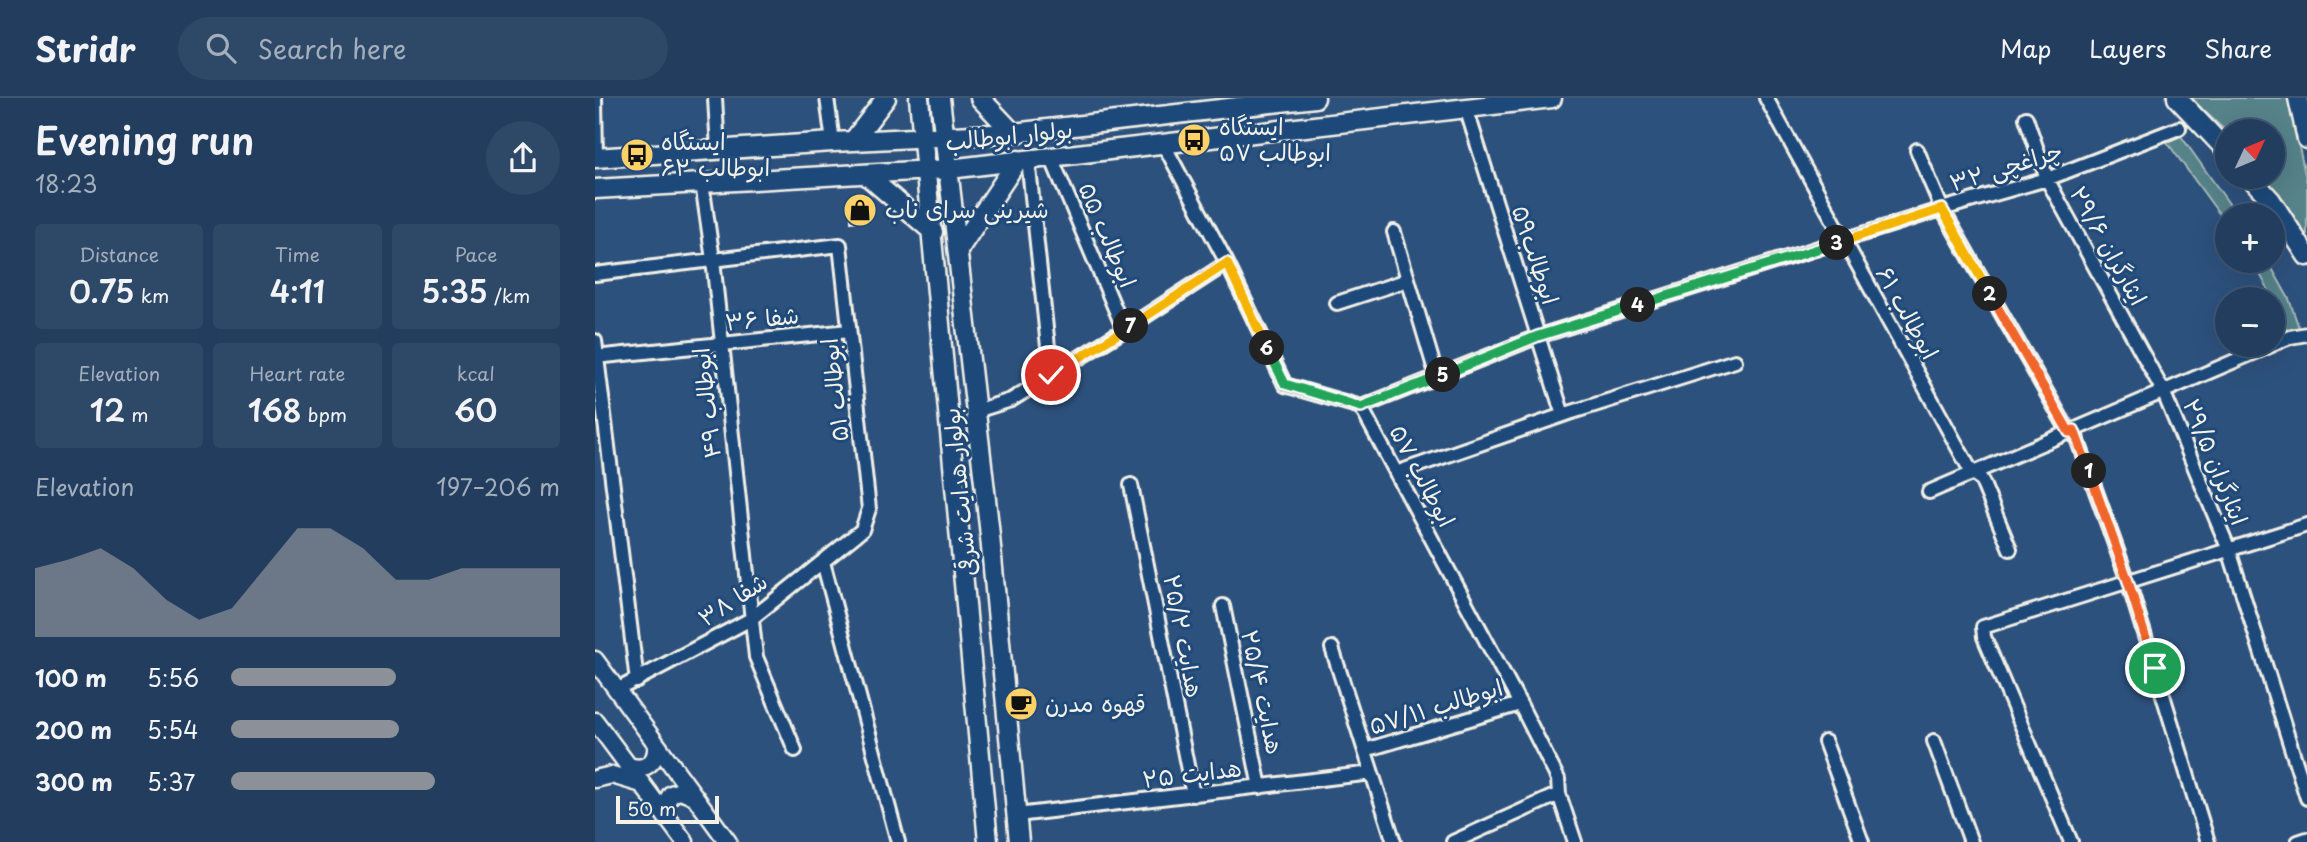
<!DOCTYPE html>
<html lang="en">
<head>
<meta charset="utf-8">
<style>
  :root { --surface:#223d5e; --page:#2e4867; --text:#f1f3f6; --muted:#a2aebc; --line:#3f5673; --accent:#8c9099 }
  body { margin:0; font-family:"Playpen Sans","Playpen Sans Arabic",sans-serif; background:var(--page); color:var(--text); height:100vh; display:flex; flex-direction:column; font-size:26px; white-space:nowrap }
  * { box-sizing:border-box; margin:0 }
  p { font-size:23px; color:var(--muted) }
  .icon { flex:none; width:38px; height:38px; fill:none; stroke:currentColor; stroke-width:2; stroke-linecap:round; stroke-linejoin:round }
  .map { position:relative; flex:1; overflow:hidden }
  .panel { display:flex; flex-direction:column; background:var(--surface); width:595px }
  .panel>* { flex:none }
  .needle { width:46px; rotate:46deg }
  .fabs { position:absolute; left:1620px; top:21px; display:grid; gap:14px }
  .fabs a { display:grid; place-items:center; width:70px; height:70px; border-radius:50%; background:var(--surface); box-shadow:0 7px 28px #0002,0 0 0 2px var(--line); font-size:35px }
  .scale { position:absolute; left:21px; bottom:18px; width:103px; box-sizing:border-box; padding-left:7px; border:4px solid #f4f1e8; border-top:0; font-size:19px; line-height:24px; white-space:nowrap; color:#f4f1e8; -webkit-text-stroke:5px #1f4a7a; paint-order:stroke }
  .pin { position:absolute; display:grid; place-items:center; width:60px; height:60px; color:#fff; margin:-30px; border:4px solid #fff; border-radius:50%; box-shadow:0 2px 7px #0007 }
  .km { position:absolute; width:35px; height:35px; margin:-18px; border-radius:50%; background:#222; color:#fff; font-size:19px; line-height:35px; text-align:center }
  .round { display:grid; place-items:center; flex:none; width:74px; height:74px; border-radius:37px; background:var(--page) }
  .overview { display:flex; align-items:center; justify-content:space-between; height:119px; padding:0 35px }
  h1 { font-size:38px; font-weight:600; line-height:52px }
  .stats { display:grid; grid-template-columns:repeat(3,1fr); gap:10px; height:119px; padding:7px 35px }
  .stats div { display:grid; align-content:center; border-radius:7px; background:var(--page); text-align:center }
  .stats b { font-size:30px; font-weight:600 }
  .stats small { font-size:19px; font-weight:400 }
  .stats p { font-size:19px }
  .chart { height:196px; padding:14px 35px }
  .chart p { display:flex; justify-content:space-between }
  .chart svg { width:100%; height:126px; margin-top:7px; fill:var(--accent); opacity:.7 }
  ul { padding:0 35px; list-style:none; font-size:23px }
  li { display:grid; grid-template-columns:112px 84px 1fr; align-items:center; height:52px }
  li i { height:18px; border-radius:9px; background:var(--accent) }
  header { display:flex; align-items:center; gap:42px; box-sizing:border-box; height:98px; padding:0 35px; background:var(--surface); border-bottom:2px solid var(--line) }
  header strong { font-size:33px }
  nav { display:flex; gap:38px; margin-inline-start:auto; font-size:24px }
  .search { width:490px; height:63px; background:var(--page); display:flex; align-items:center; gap:18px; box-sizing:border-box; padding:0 24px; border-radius:38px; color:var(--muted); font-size:26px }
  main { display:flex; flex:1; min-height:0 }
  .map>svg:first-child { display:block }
  .green { fill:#578289; stroke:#a6bab8; stroke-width:2 }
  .building { fill:#666d8b; stroke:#f4f1e8; stroke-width:2 }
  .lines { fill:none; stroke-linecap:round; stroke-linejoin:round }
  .minor-casing { stroke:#f4f1e8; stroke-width:18 }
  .tertiary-casing { stroke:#f4f1e8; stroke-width:21 }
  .secondary-casing { stroke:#f4f1e8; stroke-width:23 }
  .minor { stroke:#1f4a7a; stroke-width:12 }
  .tertiary { stroke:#1f4a7a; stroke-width:16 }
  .secondary { stroke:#1f4a7a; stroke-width:18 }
  .split-1-casing { stroke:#fff; stroke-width:14 }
  .split-2-casing { stroke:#fff; stroke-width:14 }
  .split-3-casing { stroke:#fff; stroke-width:14 }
  .split-4-casing { stroke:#fff; stroke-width:14 }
  .split-5-casing { stroke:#fff; stroke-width:14 }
  .split-6-casing { stroke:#fff; stroke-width:14 }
  .split-7-casing { stroke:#fff; stroke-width:14 }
  .split-8-casing { stroke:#fff; stroke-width:14 }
  .split-1 { stroke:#f0652b; stroke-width:9 }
  .split-2 { stroke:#f0652b; stroke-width:9 }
  .split-3 { stroke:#f5b400; stroke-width:9 }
  .split-4 { stroke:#22a559; stroke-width:9 }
  .split-5 { stroke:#22a559; stroke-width:9 }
  .split-6 { stroke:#22a559; stroke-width:9 }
  .split-7 { stroke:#f5b400; stroke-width:9 }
  .split-8 { stroke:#f5b400; stroke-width:9 }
  .labels { text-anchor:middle; stroke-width:6; stroke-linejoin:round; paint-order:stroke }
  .poi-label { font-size:23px; fill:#f4f1e8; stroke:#1f4a7a; text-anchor:start }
  .street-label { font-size:23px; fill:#f4f1e8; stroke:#1f4a7a }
</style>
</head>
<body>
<header>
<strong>Stridr</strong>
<div class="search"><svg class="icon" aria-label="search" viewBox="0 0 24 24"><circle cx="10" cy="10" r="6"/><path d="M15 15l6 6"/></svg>Search here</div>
<nav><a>Map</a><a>Layers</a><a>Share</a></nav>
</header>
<main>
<section class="panel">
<div class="overview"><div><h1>Evening run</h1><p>18:23</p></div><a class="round"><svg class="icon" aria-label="share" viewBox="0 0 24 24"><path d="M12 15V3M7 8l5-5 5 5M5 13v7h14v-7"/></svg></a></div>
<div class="stats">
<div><p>Distance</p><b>0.75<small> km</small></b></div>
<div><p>Time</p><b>4:11</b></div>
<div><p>Pace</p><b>5:35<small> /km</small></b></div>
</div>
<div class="stats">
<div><p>Elevation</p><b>12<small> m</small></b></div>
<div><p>Heart rate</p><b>168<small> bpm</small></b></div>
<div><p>kcal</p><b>60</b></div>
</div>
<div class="chart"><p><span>Elevation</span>197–206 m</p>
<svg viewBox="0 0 160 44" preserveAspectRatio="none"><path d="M0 44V20L10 17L20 13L30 20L40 31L50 38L60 34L70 20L80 6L90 6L100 13L110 24L120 24L130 20L140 20L150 20L160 20V44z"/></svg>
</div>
<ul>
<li><b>100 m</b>5:56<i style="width:50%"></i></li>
<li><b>200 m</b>5:54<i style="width:51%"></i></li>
<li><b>300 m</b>5:37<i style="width:62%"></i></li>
</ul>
</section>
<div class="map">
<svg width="1712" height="744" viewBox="0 0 1712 744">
  <rect width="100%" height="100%" fill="#2d517d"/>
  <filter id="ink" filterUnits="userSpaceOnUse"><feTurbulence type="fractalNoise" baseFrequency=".0143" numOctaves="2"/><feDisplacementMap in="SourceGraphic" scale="14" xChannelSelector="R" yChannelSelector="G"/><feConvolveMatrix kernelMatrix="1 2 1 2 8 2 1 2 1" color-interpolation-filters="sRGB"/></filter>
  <g filter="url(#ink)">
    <path class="green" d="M1595,0H1693L1712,85V147L1665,79H1678V33L1633,35Z
      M1586,38L1642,117H1633V128L1572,44Z
      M1658,163H1673L1694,201L1704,230L1692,233L1681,206Z"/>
    <path class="building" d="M274,101L273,121L256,124V102Z"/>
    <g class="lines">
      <defs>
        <path id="minor" d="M0,0L1,60
          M120,0L123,52
          M232,0L238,44
          M1171,0L1377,375L1386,381L1415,451
          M871,10L968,317
          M1431,20L1452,81L1568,293L1634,452L1712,700
          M568,45L632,165L690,287L766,309L925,606L963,681L964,696L980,744
          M1322,52L1347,111L1474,334
          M456,59L529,232
          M433,61L456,277
          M107,85L118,162L161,559L200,652
          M799,134L842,279
          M0,176L245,147L274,411L267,432L156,521L22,592
          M742,205L813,182
          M0,243L42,583
          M1678,246L1695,239L1712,236
          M0,259L254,233
          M766,309L944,238L1347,111L1452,81L1584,30
          M381,313L416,302L529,232L632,165
          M1479,332L1533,483L1613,744
          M801,375L974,315L1140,263
          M536,387L598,697
          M1334,394L1677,247
          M228,464L303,744
          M628,508L665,689
          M737,550L799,744
          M1339,643L1376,744
          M1230,644L1267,744
          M770,652L925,606
          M422,717L777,675
          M858,744L964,696
          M1476,744L1389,539L1388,529L1712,427
          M1703,744L1712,741"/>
        <path id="tertiary" d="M0,562L133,744
          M0,623L90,744
          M32,667C49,675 63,664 61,646
          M0,681L17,677L47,686
          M71,719L69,709L76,696L85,693L99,698"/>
        <path id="secondary" d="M324,0L393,744
          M345,0L394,428L424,744
          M385,0L418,35
          M1582,0L1633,54
          M1703,0L1712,41
          M258,43L291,0
          M0,60L238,44L418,35L720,0
          M270,76L338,134
          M1655,79L1676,102L1712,158
          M0,91L354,71L957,0
          M364,151L423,62"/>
      </defs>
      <use href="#minor" class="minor-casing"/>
      <use href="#tertiary" class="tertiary-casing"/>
      <use href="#secondary" class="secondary-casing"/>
      <use href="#minor" class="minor"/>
      <use href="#tertiary" class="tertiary"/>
      <use href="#secondary" class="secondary"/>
    </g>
  </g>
  <g class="lines" filter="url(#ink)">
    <defs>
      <path id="split-1" d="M1494,373L1533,483L1560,570"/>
      <path id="split-2" d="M1395,196L1474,334L1479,332L1494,373"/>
      <path id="split-3" d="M1242,145L1347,111L1395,196"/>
      <path id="split-4" d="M1043,207L1242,145"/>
      <path id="split-5" d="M848,277L943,238L1043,207"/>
      <path id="split-6" d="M672,250L690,286L766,309L848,277"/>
      <path id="split-7" d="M536,228L632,165L672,250"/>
      <path id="split-8" d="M456,277L536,228"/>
    </defs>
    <use href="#split-1" class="split-1-casing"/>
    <use href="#split-2" class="split-2-casing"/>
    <use href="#split-3" class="split-3-casing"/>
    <use href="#split-4" class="split-4-casing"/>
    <use href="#split-5" class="split-5-casing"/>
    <use href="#split-6" class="split-6-casing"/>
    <use href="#split-7" class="split-7-casing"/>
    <use href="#split-8" class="split-8-casing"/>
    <use href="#split-1" class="split-1"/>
    <use href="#split-2" class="split-2"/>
    <use href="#split-3" class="split-3"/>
    <use href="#split-4" class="split-4"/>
    <use href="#split-5" class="split-5"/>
    <use href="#split-6" class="split-6"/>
    <use href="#split-7" class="split-7"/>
    <use href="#split-8" class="split-8"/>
  </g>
  <defs>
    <symbol id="bus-disc" viewBox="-11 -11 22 22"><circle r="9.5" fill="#ffd166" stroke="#1f4a7a"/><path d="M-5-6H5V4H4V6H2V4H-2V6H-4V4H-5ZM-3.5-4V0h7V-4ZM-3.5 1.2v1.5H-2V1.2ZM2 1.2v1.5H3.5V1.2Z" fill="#111"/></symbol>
    <symbol id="shop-disc" viewBox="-11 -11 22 22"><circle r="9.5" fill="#ffd166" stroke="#1f4a7a"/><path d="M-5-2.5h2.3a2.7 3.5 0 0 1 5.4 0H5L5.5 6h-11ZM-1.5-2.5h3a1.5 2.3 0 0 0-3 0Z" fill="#111"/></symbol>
    <symbol id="cafe-disc" viewBox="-11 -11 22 22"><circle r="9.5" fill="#ffd166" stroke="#1f4a7a"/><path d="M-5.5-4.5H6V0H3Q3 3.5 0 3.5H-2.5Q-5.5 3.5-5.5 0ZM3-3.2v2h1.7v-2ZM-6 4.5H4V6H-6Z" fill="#111"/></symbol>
  </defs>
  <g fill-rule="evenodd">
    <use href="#bus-disc" x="580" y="23" width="38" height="38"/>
    <use href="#bus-disc" x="23" y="38" width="38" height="38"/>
    <use href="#shop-disc" x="246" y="93" width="38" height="38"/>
    <use href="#cafe-disc" x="407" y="587" width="38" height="38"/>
  </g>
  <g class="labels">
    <g class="poi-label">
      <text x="624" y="37">ایستگاه<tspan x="624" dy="26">ابوطالب ۵۷</tspan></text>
      <text x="66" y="52">ایستگاه<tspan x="66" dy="26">ابوطالب ۶۲</tspan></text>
      <text x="290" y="120">شیرینی سرای ناب</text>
      <text x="450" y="614">قهوه مدرن</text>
    </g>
    <g class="street-label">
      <text transform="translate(414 38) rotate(-6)" y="8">بولوار ابوطالب</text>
      <text transform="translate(1411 69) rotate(-17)" y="8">چراغچی ۳۲</text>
      <text transform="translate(512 137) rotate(67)" y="8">ابوطالب ۵۵</text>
      <text transform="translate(1513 148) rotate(61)" y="8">ایثارگران ۲۹/۶</text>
      <text transform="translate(940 157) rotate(72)" y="8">ابوطالب۵۹</text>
      <text transform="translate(1312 215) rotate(61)" y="8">ابوطالب ۶۱</text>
      <text transform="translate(167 221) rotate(-6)" y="8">شفا ۳۶</text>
      <text transform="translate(240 292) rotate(-96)" y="8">ابوطالب ۵۱</text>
      <text transform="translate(112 305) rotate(-96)" y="8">ابوطالب ۴۹</text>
      <text transform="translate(1620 364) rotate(68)" y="8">ایثارگران ۲۹/۵</text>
      <text transform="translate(827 378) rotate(62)" y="8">ابوطالب ۵۷</text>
      <text transform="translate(365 394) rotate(-96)" y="8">بولوار هدایت شرقی</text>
      <text transform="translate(138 502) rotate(-33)" y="8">شفا ۳۸</text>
      <text transform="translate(588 538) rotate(79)" y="8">هدایت ۲۵/۲</text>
      <text transform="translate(667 594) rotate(78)" y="8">هدایت ۲۵/۴</text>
      <text transform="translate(841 609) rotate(-17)" y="8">ابوطالب ۵۷/۱۱</text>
      <text transform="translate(597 676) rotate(-7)" y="8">هدایت ۲۵</text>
    </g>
  </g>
</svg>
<div class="fabs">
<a><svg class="needle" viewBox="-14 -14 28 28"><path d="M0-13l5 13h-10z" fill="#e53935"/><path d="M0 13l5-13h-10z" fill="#a2aebc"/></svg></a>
<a>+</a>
<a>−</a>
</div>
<div class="scale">50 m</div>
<div class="pin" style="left:1560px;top:570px;background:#1e9e55"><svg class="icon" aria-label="arrive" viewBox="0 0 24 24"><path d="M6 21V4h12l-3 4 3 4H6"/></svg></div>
<div class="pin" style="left:456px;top:277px;background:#d93025"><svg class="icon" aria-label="check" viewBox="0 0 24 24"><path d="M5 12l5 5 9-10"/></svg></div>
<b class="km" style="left:1494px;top:373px">1</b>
<b class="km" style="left:1395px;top:196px">2</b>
<b class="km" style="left:1242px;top:145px">3</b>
<b class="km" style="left:1043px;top:207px">4</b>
<b class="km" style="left:848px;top:277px">5</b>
<b class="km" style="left:672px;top:250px">6</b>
<b class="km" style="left:536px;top:228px">7</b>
</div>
</main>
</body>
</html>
